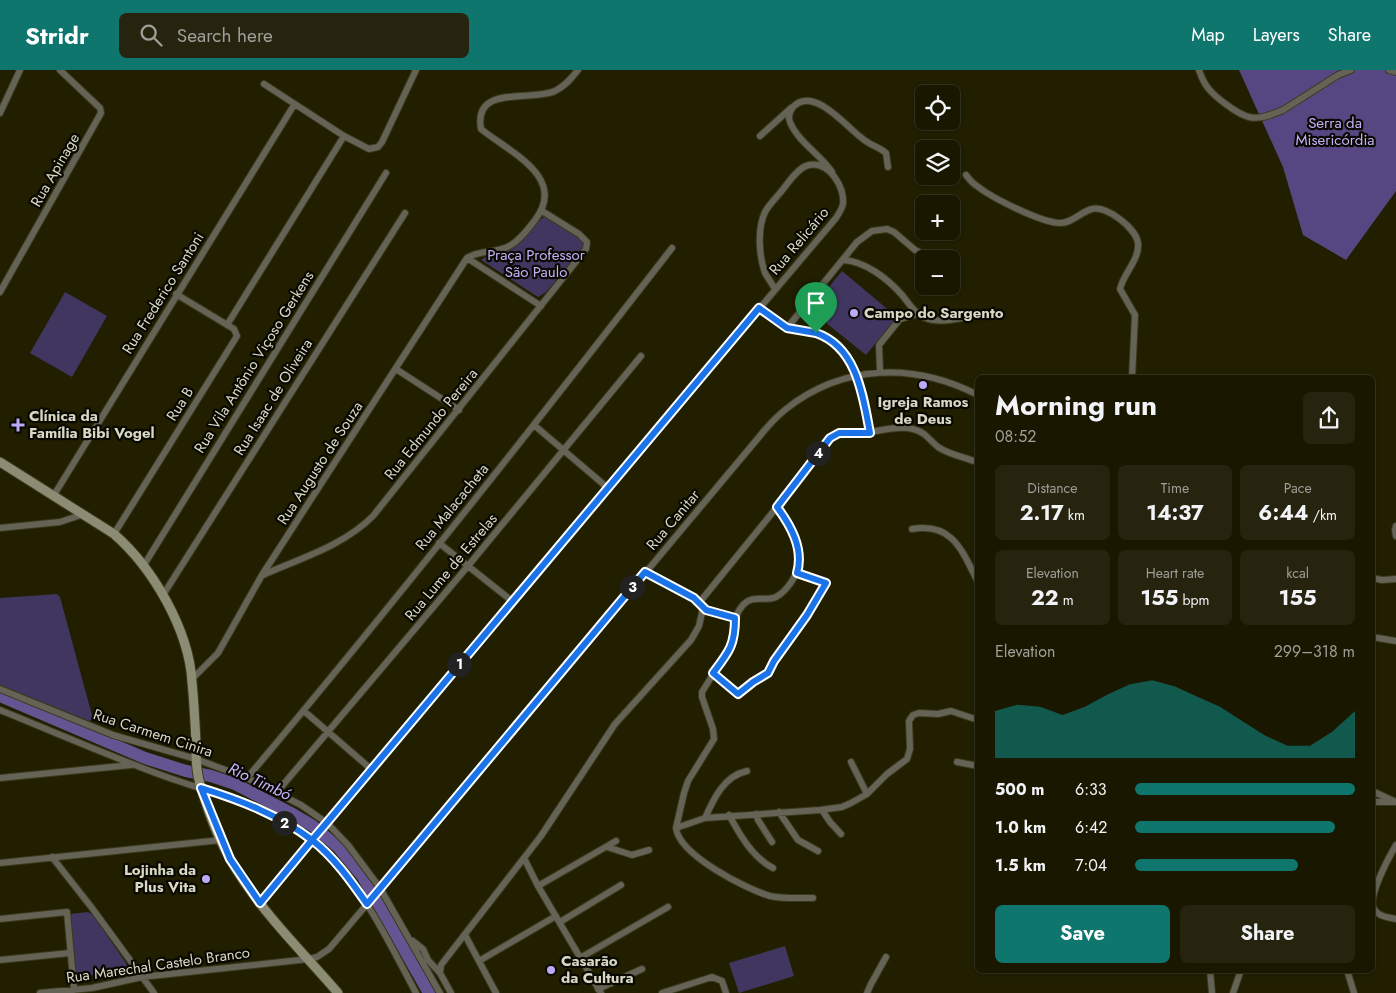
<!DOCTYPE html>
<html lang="en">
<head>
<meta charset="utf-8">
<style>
  :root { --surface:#191700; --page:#26240f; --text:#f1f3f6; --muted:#9f9f99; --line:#373622; --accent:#0f766e }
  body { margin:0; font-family:Jost,sans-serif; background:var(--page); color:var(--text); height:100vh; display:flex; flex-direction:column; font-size:19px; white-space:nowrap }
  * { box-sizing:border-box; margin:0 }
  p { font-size:16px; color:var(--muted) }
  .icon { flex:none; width:28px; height:28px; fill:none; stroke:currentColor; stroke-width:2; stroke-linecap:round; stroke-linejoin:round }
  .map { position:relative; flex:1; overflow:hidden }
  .sheet { position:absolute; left:975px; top:305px; width:400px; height:598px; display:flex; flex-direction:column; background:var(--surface); border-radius:8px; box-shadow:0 1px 4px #0004,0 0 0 1px var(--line) }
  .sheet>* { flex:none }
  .tools { position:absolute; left:915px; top:15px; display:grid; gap:10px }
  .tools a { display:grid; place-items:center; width:45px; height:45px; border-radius:8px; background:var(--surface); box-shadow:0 1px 4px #0004,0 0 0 1px var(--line); font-size:25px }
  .pin { position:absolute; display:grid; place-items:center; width:42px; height:42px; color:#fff; margin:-51px -21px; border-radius:50% 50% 50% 0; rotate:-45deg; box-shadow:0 0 5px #0007 }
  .pin .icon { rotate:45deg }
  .km { position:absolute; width:25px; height:25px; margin:-12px; border-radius:50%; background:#222; color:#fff; font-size:14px; line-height:25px; text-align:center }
  .round { display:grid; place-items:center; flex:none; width:52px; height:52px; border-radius:8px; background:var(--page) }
  .head { display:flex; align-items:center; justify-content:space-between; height:85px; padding:0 20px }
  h1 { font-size:28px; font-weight:700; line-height:38px }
  .figures { display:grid; grid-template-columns:repeat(3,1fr); gap:8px; height:85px; padding:5px 20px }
  .figures div { display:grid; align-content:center; border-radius:8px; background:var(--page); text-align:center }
  .figures b { font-size:21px; font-weight:700 }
  .figures small { font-size:14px; font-weight:400 }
  .figures p { font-size:14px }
  .chart { height:140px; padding:10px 20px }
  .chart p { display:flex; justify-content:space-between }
  .chart svg { width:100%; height:90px; margin-top:5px; fill:var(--accent); opacity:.7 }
  .action { display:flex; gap:10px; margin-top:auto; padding:10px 20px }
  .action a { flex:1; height:58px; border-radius:8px; background:var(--accent); color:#fff; font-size:20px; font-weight:700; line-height:58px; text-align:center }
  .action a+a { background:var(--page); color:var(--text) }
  ul { padding:0 20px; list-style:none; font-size:16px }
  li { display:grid; grid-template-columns:80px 60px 1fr; align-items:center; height:38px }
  li i { height:12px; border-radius:6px; background:var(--accent) }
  header { display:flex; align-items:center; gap:30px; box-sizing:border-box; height:70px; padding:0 25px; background:var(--accent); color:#fff }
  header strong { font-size:24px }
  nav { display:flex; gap:28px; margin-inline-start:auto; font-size:18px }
  .search { width:350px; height:45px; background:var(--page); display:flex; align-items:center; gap:12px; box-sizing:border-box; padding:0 18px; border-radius:8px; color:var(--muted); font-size:19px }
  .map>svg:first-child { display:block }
  .green { fill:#403660 }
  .forest { fill:#564783 }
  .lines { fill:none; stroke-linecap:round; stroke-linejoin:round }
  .river { stroke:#645592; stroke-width:12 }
  .street-casing { stroke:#3b391c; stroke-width:8 }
  .secondary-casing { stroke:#3b391c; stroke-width:11 }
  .street { stroke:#646355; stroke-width:6 }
  .secondary { stroke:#8c8b74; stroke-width:9 }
  .route-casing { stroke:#fff; stroke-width:10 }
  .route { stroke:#1a73e8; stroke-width:6 }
  .poi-dot { fill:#bbaaf6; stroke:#090901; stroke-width:2 }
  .labels { text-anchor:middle; stroke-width:4.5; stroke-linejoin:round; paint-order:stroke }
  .park-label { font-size:15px; fill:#c1b1f9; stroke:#090901 }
  .street-label { font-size:15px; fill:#d8d8c6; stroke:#090901 }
  .poi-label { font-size:15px; font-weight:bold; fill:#d8d8c6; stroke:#090901; text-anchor:start }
  .water-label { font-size:16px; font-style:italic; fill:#c6b7ff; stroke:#090901 }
</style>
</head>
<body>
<header>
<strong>Stridr</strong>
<div class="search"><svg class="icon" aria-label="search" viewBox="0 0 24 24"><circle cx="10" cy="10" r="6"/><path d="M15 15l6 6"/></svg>Search here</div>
<nav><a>Map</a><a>Layers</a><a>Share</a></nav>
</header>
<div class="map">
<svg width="1396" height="923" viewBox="0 0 1396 923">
  <rect width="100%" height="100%" fill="#211f00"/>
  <path class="green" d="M546,146L582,168L584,172L583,178L546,222L538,227L481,190C490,183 504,184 514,177C526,168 533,152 546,146Z
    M842,201L897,247L866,285L810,240Z
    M65,222L107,246L72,307L30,283Z
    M57,524L60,527L93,649L89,651L0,615V528Z
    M88,842L93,845L126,893L127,896L122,901L79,907L76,905L70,844Z
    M785,876L794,906L739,923L729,893Z"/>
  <path class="forest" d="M1239,0H1396V121L1346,190L1303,165L1283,97Z"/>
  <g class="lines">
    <path class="river" d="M0,626L145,688L186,701L211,706L235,714L291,743L313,756L338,777L363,807L429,923"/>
    <defs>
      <path id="street" d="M1199,0C1201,6 1203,12 1208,18C1215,27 1237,44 1249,47C1260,50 1273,44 1283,40L1338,5L1351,0
        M1389,0L1396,2
        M264,14L344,66L369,79L378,77L382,72L416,0
        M0,43L20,0
        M760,66L791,38
        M832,102C820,84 798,72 790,52C788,47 790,41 793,37C814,15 847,58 863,69C870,75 879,77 886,83L888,97
        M966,105C969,109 972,113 977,116C992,128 1042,153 1060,153C1073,153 1080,142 1092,139C1106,135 1136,158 1138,173C1140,189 1123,204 1120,219L1135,245L1132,308
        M467,188L541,236
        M843,190C865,191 888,209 902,225C908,232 914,243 923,247C938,254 957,249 972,246
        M951,197L957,199
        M0,222L101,43L100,38L60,0
        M759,237L787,258L816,263L826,266L835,272L850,292L862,320L870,363
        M227,255L344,66
        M787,258L857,172L872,161L887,159L894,162L915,180L934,189
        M396,299L459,340
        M880,302L879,275L900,249L917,244
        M534,355L609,419
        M54,425L294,35
        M777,437C793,458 808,486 792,511C788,517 782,524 776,527C765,532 753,524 743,535C732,547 736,560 732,574L702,622V627L713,659L714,669L688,711L684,723L676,758C679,785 746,819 770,826C784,829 799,828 813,828
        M1396,456L1395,460L1396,466
        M0,458L60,452L84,444
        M912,459C953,452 962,481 978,512
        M114,464L237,266L234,259L176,224
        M439,473L512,531
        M144,495L386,103
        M645,501L694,528L706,540L735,548
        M263,505C301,488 343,476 373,446L586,179L587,172L579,164L542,141
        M1372,508L1382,510L1396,509
        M163,525L405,143
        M699,533L777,437L830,368C846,360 855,365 871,362C888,359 909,353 924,364C929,368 933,373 938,377C948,384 963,387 974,391
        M1372,567L1396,571
        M713,603L738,624L753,612L768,603L774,591L807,545L826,513L797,503
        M192,609L218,583L262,505L467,188C481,179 497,184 511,175C521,169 528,159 535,150C568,107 509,82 481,59C473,14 531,32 555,21C565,16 571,9 578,0
        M0,619L113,665L196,689L247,708L301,735L327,753L348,775L380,818L440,923
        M0,640C54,662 107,685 161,705C213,724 269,735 313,771C361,811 387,869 416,923
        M304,641L371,699
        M851,692L867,724
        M957,692L978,696
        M0,708L131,695
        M247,708C393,535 533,357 672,178
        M1372,721L1396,732
        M277,722L468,496L641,286
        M1372,732H1396
        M822,740L830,752L841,764
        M779,742L798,770L818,781
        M756,744L758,750L772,772
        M729,745C740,765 752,787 773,798
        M705,748C714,728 724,706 747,701
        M676,758L705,748L820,740L842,737L851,733L867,724L887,704L907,689L910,679L909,651L913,645L919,643L938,644L951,641L978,650
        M1396,775C1389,787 1367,827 1374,839C1379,847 1388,847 1396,849
        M607,777L632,785L649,780
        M52,787L92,838L154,923
        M524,788L538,816L601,923
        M0,793L221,770
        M538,816L616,771
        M260,833L512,531L836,148C839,143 842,139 843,134C845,117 829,91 809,95C799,97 790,110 784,118C778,126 770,133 765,142C757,159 759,186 765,203C768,208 772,214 775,219
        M0,849L67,842L74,920
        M560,852L621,815
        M465,865L496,923
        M413,871L423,879L428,890L440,903L451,923
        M580,888L668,837
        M0,890L70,883
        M479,891L556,846
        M1210,900L1212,923
        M1347,900L1354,923
        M440,903L441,895L541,766L615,654L691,570L699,556L703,538
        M598,919L642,899
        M40,923L92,918L142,907L309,889L317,887L329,879L447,740L759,367C767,357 776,347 786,339C843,294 914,292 978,325
        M662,923L712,907L722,911L726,923
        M867,923L871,914L886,887
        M1233,923L1241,900"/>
      <path id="secondary" d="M0,392L114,464C153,498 189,560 192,612C194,632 195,652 196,672C196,687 196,703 201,717C210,749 224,782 243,810C269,849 307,887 338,923"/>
    </defs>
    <use href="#street" class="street-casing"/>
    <use href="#secondary" class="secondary-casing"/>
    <use href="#street" class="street"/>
    <use href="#secondary" class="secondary"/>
  </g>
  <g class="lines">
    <defs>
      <path id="route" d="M816,263L787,258L759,238L324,756L312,770L260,833L230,789L201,718C240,730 279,745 312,770C334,787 351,811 367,834L645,502L694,528L706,540L735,548C735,575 729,582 713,603L738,624L753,612L768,603L774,591L807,545L826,513L797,503C804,479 791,456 777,437L830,368L839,363H870C863,326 857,277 816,263"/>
    </defs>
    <use href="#route" class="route-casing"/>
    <use href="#route" class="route"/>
  </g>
  <g class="poi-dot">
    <circle cx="854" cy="243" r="5"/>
    <circle cx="923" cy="315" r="5"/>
    <path d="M15.5 347.5h5v5h5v5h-5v5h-5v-5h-5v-5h5z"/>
    <circle cx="206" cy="809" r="5"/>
    <circle cx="551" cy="900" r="5"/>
  </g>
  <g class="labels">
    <g class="park-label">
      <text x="1335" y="58">Serra da<tspan x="1335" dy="17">Misericórdia</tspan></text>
      <text x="536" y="190">Praça Professor<tspan x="536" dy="17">São Paulo</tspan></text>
    </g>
    <g class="street-label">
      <text transform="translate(55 100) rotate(-60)" y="5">Rua Apinage</text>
      <text transform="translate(799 171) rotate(-50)" y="5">Rua Relicário</text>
      <text transform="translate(163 223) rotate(-58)" y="5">Rua Frederico Santoni</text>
      <text transform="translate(254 292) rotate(-58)" y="5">Rua Vila Antônio Viçoso Gerkens</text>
      <text transform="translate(273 327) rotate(-58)" y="5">Rua Isaac de Oliveira</text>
      <text transform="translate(180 334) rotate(-58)" y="5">Rua B</text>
      <text transform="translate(431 354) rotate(-51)" y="5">Rua Edmundo Pereira</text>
      <text transform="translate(320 393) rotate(-57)" y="5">Rua Augusto de Souza</text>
      <text transform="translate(452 437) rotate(-51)" y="5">Rua Malacacheta</text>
      <text transform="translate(673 450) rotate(-50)" y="5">Rua Canitar</text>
      <text transform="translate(451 497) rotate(-50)" y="5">Rua Lume de Estrelas</text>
      <text transform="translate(153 663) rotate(18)" y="5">Rua Carmem Cinira</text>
      <text transform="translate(158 895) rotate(-8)" y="5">Rua Marechal Castelo Branco</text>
    </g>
    <g class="poi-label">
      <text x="864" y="248">Campo do Sargento</text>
      <text x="923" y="337" text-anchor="middle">Igreja Ramos<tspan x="923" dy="17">de Deus</tspan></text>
      <text x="29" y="351">Clínica da<tspan x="29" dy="17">Família Bibi Vogel</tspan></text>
      <text x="196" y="805" text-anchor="end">Lojinha da<tspan x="196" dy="17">Plus Vita</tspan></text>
      <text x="561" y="896">Casarão<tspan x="561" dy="17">da Cultura</tspan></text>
    </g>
    <g class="water-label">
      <text transform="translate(260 711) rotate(25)" y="6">Rio Timbó</text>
    </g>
  </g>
</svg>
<div class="tools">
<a><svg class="icon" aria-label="locate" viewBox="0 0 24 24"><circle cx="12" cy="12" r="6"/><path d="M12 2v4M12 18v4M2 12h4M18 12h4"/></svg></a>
<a><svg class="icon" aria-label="layers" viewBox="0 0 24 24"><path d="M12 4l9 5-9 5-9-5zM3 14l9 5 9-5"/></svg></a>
<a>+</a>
<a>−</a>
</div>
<div class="pin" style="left:816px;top:263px;background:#1e9e55"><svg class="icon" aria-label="arrive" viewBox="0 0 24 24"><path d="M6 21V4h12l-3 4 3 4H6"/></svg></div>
<b class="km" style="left:459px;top:594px">1</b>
<b class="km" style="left:284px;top:753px">2</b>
<b class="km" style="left:632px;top:517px">3</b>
<b class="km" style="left:818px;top:383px">4</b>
<section class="sheet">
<div class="head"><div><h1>Morning run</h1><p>08:52</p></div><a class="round"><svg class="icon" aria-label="share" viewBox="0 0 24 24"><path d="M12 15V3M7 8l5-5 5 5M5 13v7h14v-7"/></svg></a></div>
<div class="figures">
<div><p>Distance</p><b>2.17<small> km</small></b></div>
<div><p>Time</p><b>14:37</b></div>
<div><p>Pace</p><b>6:44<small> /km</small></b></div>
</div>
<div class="figures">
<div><p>Elevation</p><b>22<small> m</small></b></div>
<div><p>Heart rate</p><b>155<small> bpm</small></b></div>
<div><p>kcal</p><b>155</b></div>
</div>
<div class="chart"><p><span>Elevation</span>299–318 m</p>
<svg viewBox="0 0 160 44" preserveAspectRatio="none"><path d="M0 44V21L10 18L20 19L30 23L40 19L50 13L60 8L70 6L80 9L90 14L100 19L110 26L120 33L130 38L140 38L150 31L160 21V44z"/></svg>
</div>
<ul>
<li><b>500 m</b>6:33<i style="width:100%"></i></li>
<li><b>1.0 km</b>6:42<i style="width:91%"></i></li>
<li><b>1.5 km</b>7:04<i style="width:74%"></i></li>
</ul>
<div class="action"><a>Save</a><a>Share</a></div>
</section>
</div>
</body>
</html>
